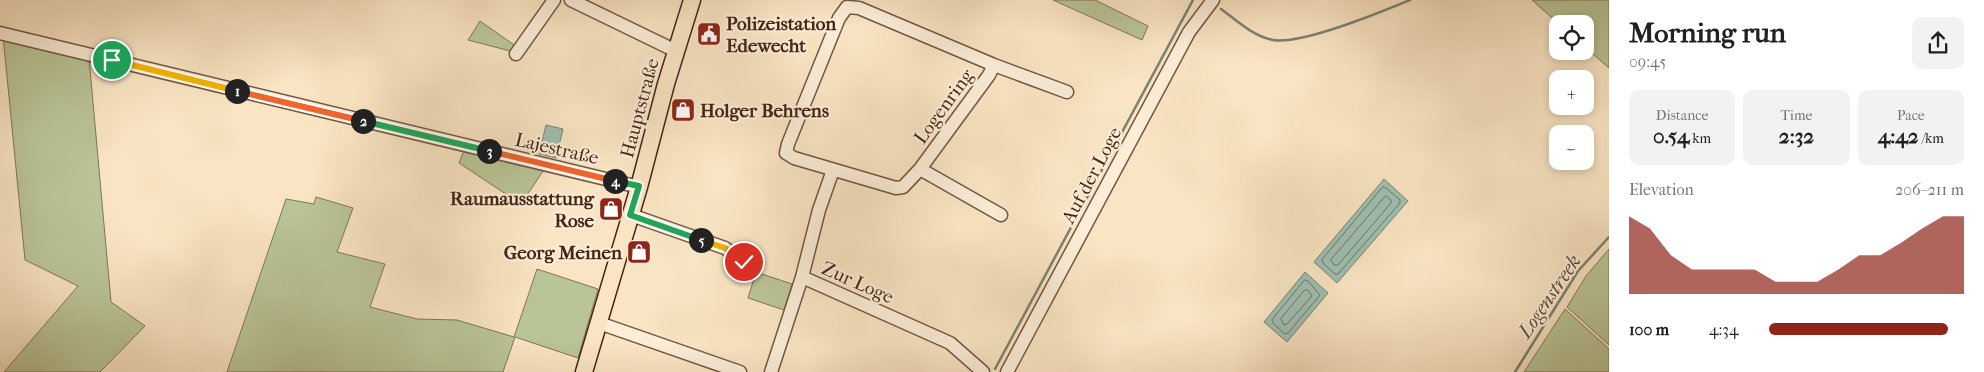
<!DOCTYPE html>
<html lang="en">
<head>
<meta charset="utf-8">
<style>
  :root { --surface:#fff; --page:#f2f2f2; --text:#202124; --muted:#757577; --accent:#8f2418 }
  body { margin:0; font-family:"IM FELL French Canon",serif; background:var(--page); color:var(--text); height:100vh; display:flex; flex-direction:column; font-size:19px; white-space:nowrap }
  * { box-sizing:border-box; margin:0 }
  p { font-size:16px; color:var(--muted) }
  .icon { flex:none; width:28px; height:28px; fill:none; stroke:currentColor; stroke-width:2; stroke-linecap:round; stroke-linejoin:round }
  .map { position:relative; flex:1; overflow:hidden }
  .panel { display:flex; flex-direction:column; background:var(--surface); width:375px }
  .panel>* { flex:none }
  .fabs { position:absolute; left:1549px; top:15px; display:grid; gap:10px }
  .fabs a { display:grid; place-items:center; width:45px; height:45px; border-radius:10px; background:var(--surface); box-shadow:0 2px 8px #0003; font-size:25px }
  .pin { position:absolute; display:grid; place-items:center; width:42px; height:42px; color:#fff; margin:-21px; border:2px solid #fff; border-radius:50%; box-shadow:0 1px 5px #0007 }
  .km { position:absolute; width:25px; height:25px; margin:-12px; border-radius:50%; background:#222; color:#fff; font-size:14px; line-height:25px; text-align:center }
  .round { display:grid; place-items:center; flex:none; width:52px; height:52px; border-radius:10px; background:var(--page) }
  .summary { display:flex; align-items:center; justify-content:space-between; height:85px; padding:0 20px }
  h1 { font-size:28px; font-weight:800; line-height:38px }
  .metrics { display:grid; grid-template-columns:repeat(3,1fr); gap:8px; height:85px; padding:5px 20px }
  .metrics div { display:grid; align-content:center; border-radius:10px; background:var(--page); text-align:center }
  .metrics b { font-size:21px; font-weight:800 }
  .metrics small { font-size:14px; font-weight:400 }
  .metrics p { font-size:14px }
  .chart { height:140px; padding:10px 20px }
  .chart p { display:flex; justify-content:space-between }
  .chart svg { width:100%; height:90px; margin-top:5px; fill:var(--accent); opacity:.7 }
  ul { padding:0 20px; list-style:none; font-size:16px }
  li { display:grid; grid-template-columns:80px 60px 1fr; align-items:center; height:38px }
  li i { height:12px; border-radius:6px; background:var(--accent) }
  main { display:flex; flex:1; min-height:0 }
  .map>svg:first-child { display:block }
  .green { fill:#bac597; stroke:#807655 }
  .water { fill:#9ebfb2; stroke:#7b8272 }
  .lines { fill:none; stroke-linecap:round; stroke-linejoin:round }
  .shore { stroke:#727262; stroke-width:1 }
  .stream { stroke:#7b8272; stroke-width:2.5 }
  .minor-casing { stroke:#73563f; stroke-width:15 }
  .major-casing { stroke:#462613; stroke-width:19 }
  .minor { stroke:#fbedd8; stroke-width:12 }
  .major { stroke:#f9e4c3; stroke-width:16 }
  .split-1-casing { stroke:#fff; stroke-width:10 }
  .split-2-casing { stroke:#fff; stroke-width:10 }
  .split-3-casing { stroke:#fff; stroke-width:10 }
  .split-4-casing { stroke:#fff; stroke-width:10 }
  .split-5-casing { stroke:#fff; stroke-width:10 }
  .split-6-casing { stroke:#fff; stroke-width:10 }
  .split-1 { stroke:#f5b400; stroke-width:6 }
  .split-2 { stroke:#f0652b; stroke-width:6 }
  .split-3 { stroke:#22a559; stroke-width:6 }
  .split-4 { stroke:#f0652b; stroke-width:6 }
  .split-5 { stroke:#22a559; stroke-width:6 }
  .split-6 { stroke:#f5b400; stroke-width:6 }
  .labels { text-anchor:middle; stroke-width:4.5; stroke-linejoin:round; paint-order:stroke }
  .poi-label { font-size:19px; font-weight:bold; fill:#462613; stroke:#fbedd8; text-anchor:start }
  .street-label { font-size:19px; fill:#462613; stroke:#fbedd8 }
  .water-label { font-size:20px; font-style:italic; fill:#5c4c3b; stroke:#fbedd8 }
</style>
</head>
<body>
<main>
<div class="map">
<svg width="1609" height="372" viewBox="0 0 1609 372">
  <rect width="100%" height="100%" fill="#f9e4c3"/>
  <filter id="stains"><feTurbulence type="fractalNoise" baseFrequency=".004" numOctaves="4"/><feColorMatrix values="0 0 0 0 .2 0 0 0 0 .09 0 0 0 0 .02 0 0 0 .5 -.17"/></filter>
  <radialGradient id="worn" r=".72"><stop offset=".6" stop-color="#630" stop-opacity="0"/><stop offset="1" stop-color="#630" stop-opacity=".3"/></radialGradient>
  <path class="green" d="M1053,0H1095L1148,26L1142,40Z
    M1532,0H1609V68L1585,47V24H1559Z
    M480,21L517,47L514,52L468,40Z
    M3,36L89,58L111,302L145,326L100,372H4L78,286L25,260Z
    M465,148L545,168L521,204L459,163Z
    M316,197L353,208L337,252L385,264L370,307L417,319L457,320L514,337L537,269L598,289L578,358L515,337L503,372H227L286,199L314,204Z
    M1609,249V345L1567,307L1586,276Z
    M756,272L792,284L784,310L748,298Z
    M1565,309L1609,349V372H1524Z"/>
  <path class="water" d="M546,125L563,129L556,158L539,154Z
    M1384,179L1408,201L1337,283L1314,262Z
    M1305,272L1328,293L1287,342L1264,322Z"/>
  <g class="lines">
    <path class="shore" d="M1383,187L1386,188L1400,200V203L1338,274H1335L1323,263L1322,260Z
      M1386,196L1391,200V203L1338,265H1334L1331,260Z
      M1305,280L1308,281L1320,295L1288,333L1285,334L1273,323L1272,320Z
      M1305,290H1308L1312,296L1287,324L1284,325L1281,319Z"/>
    <path class="stream" d="M1221,9C1236,20 1254,37 1273,40C1302,45 1381,12 1410,0
      M995,369L1193,0
      M1515,372L1578,271L1609,237"/>
    <defs>
      <path id="minor" d="M571,0L676,51
        M847,7L859,8L994,65L989,75L920,169L903,187L896,188L794,158L786,153L788,144L839,18Z
        M0,33L639,187
        M516,54L554,0
        M994,65L1067,92
        M920,169L1001,215
        M631,215L725,248L744,262
        M802,277L950,343L983,372
        M599,323L740,372
        M771,372L802,277L819,210L833,170
        M1007,372L1189,32L1213,0"/>
      <path id="major" d="M584,372L639,187L666,84L692,0"/>
    </defs>
    <use href="#minor" class="minor-casing"/>
    <use href="#major" class="major-casing"/>
    <use href="#minor" class="minor"/>
    <use href="#major" class="major"/>
  </g>
  <g class="lines">
    <defs>
      <path id="split-1" d="M112,60L237,91"/>
      <path id="split-2" d="M237,91L363,121"/>
      <path id="split-3" d="M363,121L489,151"/>
      <path id="split-4" d="M489,151L615,181"/>
      <path id="split-5" d="M615,181L639,186L630,215L701,240"/>
      <path id="split-6" d="M701,240L725,248L744,262"/>
    </defs>
    <use href="#split-1" class="split-1-casing"/>
    <use href="#split-2" class="split-2-casing"/>
    <use href="#split-3" class="split-3-casing"/>
    <use href="#split-4" class="split-4-casing"/>
    <use href="#split-5" class="split-5-casing"/>
    <use href="#split-6" class="split-6-casing"/>
    <use href="#split-1" class="split-1"/>
    <use href="#split-2" class="split-2"/>
    <use href="#split-3" class="split-3"/>
    <use href="#split-4" class="split-4"/>
    <use href="#split-5" class="split-5"/>
    <use href="#split-6" class="split-6"/>
  </g>
  <defs>
    <symbol id="civic-square" viewBox="-11 -11 22 22"><rect x="-9" y="-9" width="18" height="18" rx="4" fill="#8f2418" stroke="#fbedd8"/><path d="M-.6-6.5H3V-4.5H.6V-3L4-1V1h2V6H-6V1h2V-1L-.6-3ZM-1.2 2.5V6h2.4V2.5Z" fill="#fff"/></symbol>
    <symbol id="shop-square" viewBox="-11 -11 22 22"><rect x="-9" y="-9" width="18" height="18" rx="4" fill="#8f2418" stroke="#fbedd8"/><path d="M-5-2.5h2.3a2.7 3.5 0 0 1 5.4 0H5L5.5 6h-11ZM-1.5-2.5h3a1.5 2.3 0 0 0-3 0Z" fill="#fff"/></symbol>
  </defs>
  <g fill-rule="evenodd">
    <use href="#civic-square" x="695" y="20" width="28" height="28"/>
    <use href="#shop-square" x="669" y="96" width="28" height="28"/>
    <use href="#shop-square" x="597" y="195" width="28" height="28"/>
    <use href="#shop-square" x="625" y="238" width="28" height="28"/>
  </g>
  <g class="labels">
    <g class="poi-label">
      <text x="726" y="30">Polizeistation<tspan x="726" dy="22">Edewecht</tspan></text>
      <text x="700" y="117">Holger Behrens</text>
      <text x="594" y="205" text-anchor="end">Raumausstattung<tspan x="594" dy="22">Rose</tspan></text>
      <text x="622" y="259" text-anchor="end">Georg Meinen</text>
    </g>
    <g class="street-label">
      <text transform="translate(943 106) rotate(-54)" y="7">Logenring</text>
      <text transform="translate(639 108) rotate(-75)" y="7">Hauptstraße</text>
      <text transform="translate(557 148) rotate(13)" y="7">Lajestraße</text>
      <text transform="translate(1091 175) rotate(-62)" y="7">Auf der Loge</text>
      <text transform="translate(858 282) rotate(24)" y="7">Zur Loge</text>
    </g>
    <g class="water-label">
      <text transform="translate(1549 296) rotate(-56)" y="7">Logenstreek</text>
    </g>
  </g>
  <rect width="100%" height="100%" filter="url(#stains)"/>
  <rect width="100%" height="100%" fill="url(#worn)"/>
</svg>
<div class="fabs">
<a><svg class="icon" aria-label="locate" viewBox="0 0 24 24"><circle cx="12" cy="12" r="6"/><path d="M12 2v4M12 18v4M2 12h4M18 12h4"/></svg></a>
<a>+</a>
<a>−</a>
</div>
<div class="pin" style="left:112px;top:60px;background:#1e9e55"><svg class="icon" aria-label="arrive" viewBox="0 0 24 24"><path d="M6 21V4h12l-3 4 3 4H6"/></svg></div>
<div class="pin" style="left:744px;top:262px;background:#d93025"><svg class="icon" aria-label="check" viewBox="0 0 24 24"><path d="M5 12l5 5 9-10"/></svg></div>
<b class="km" style="left:237px;top:91px">1</b>
<b class="km" style="left:363px;top:121px">2</b>
<b class="km" style="left:489px;top:151px">3</b>
<b class="km" style="left:615px;top:181px">4</b>
<b class="km" style="left:701px;top:240px">5</b>
</div>
<section class="panel">
<div class="summary"><div><h1>Morning run</h1><p>09:45</p></div><a class="round"><svg class="icon" aria-label="share" viewBox="0 0 24 24"><path d="M12 15V3M7 8l5-5 5 5M5 13v7h14v-7"/></svg></a></div>
<div class="metrics">
<div><p>Distance</p><b>0.54<small> km</small></b></div>
<div><p>Time</p><b>2:32</b></div>
<div><p>Pace</p><b>4:42<small> /km</small></b></div>
</div>
<div class="chart"><p><span>Elevation</span>206–211 m</p>
<svg viewBox="0 0 160 44" preserveAspectRatio="none"><path d="M0 44V6L10 12L20 25L30 32L40 32L50 32L60 32L70 38L80 38L90 38L100 32L110 25L120 25L130 19L140 12L150 6L160 6V44z"/></svg>
</div>
<ul>
<li><b>100 m</b>4:34<i style="width:92%"></i></li>
</ul>
</section>
</main>
</body>
</html>
